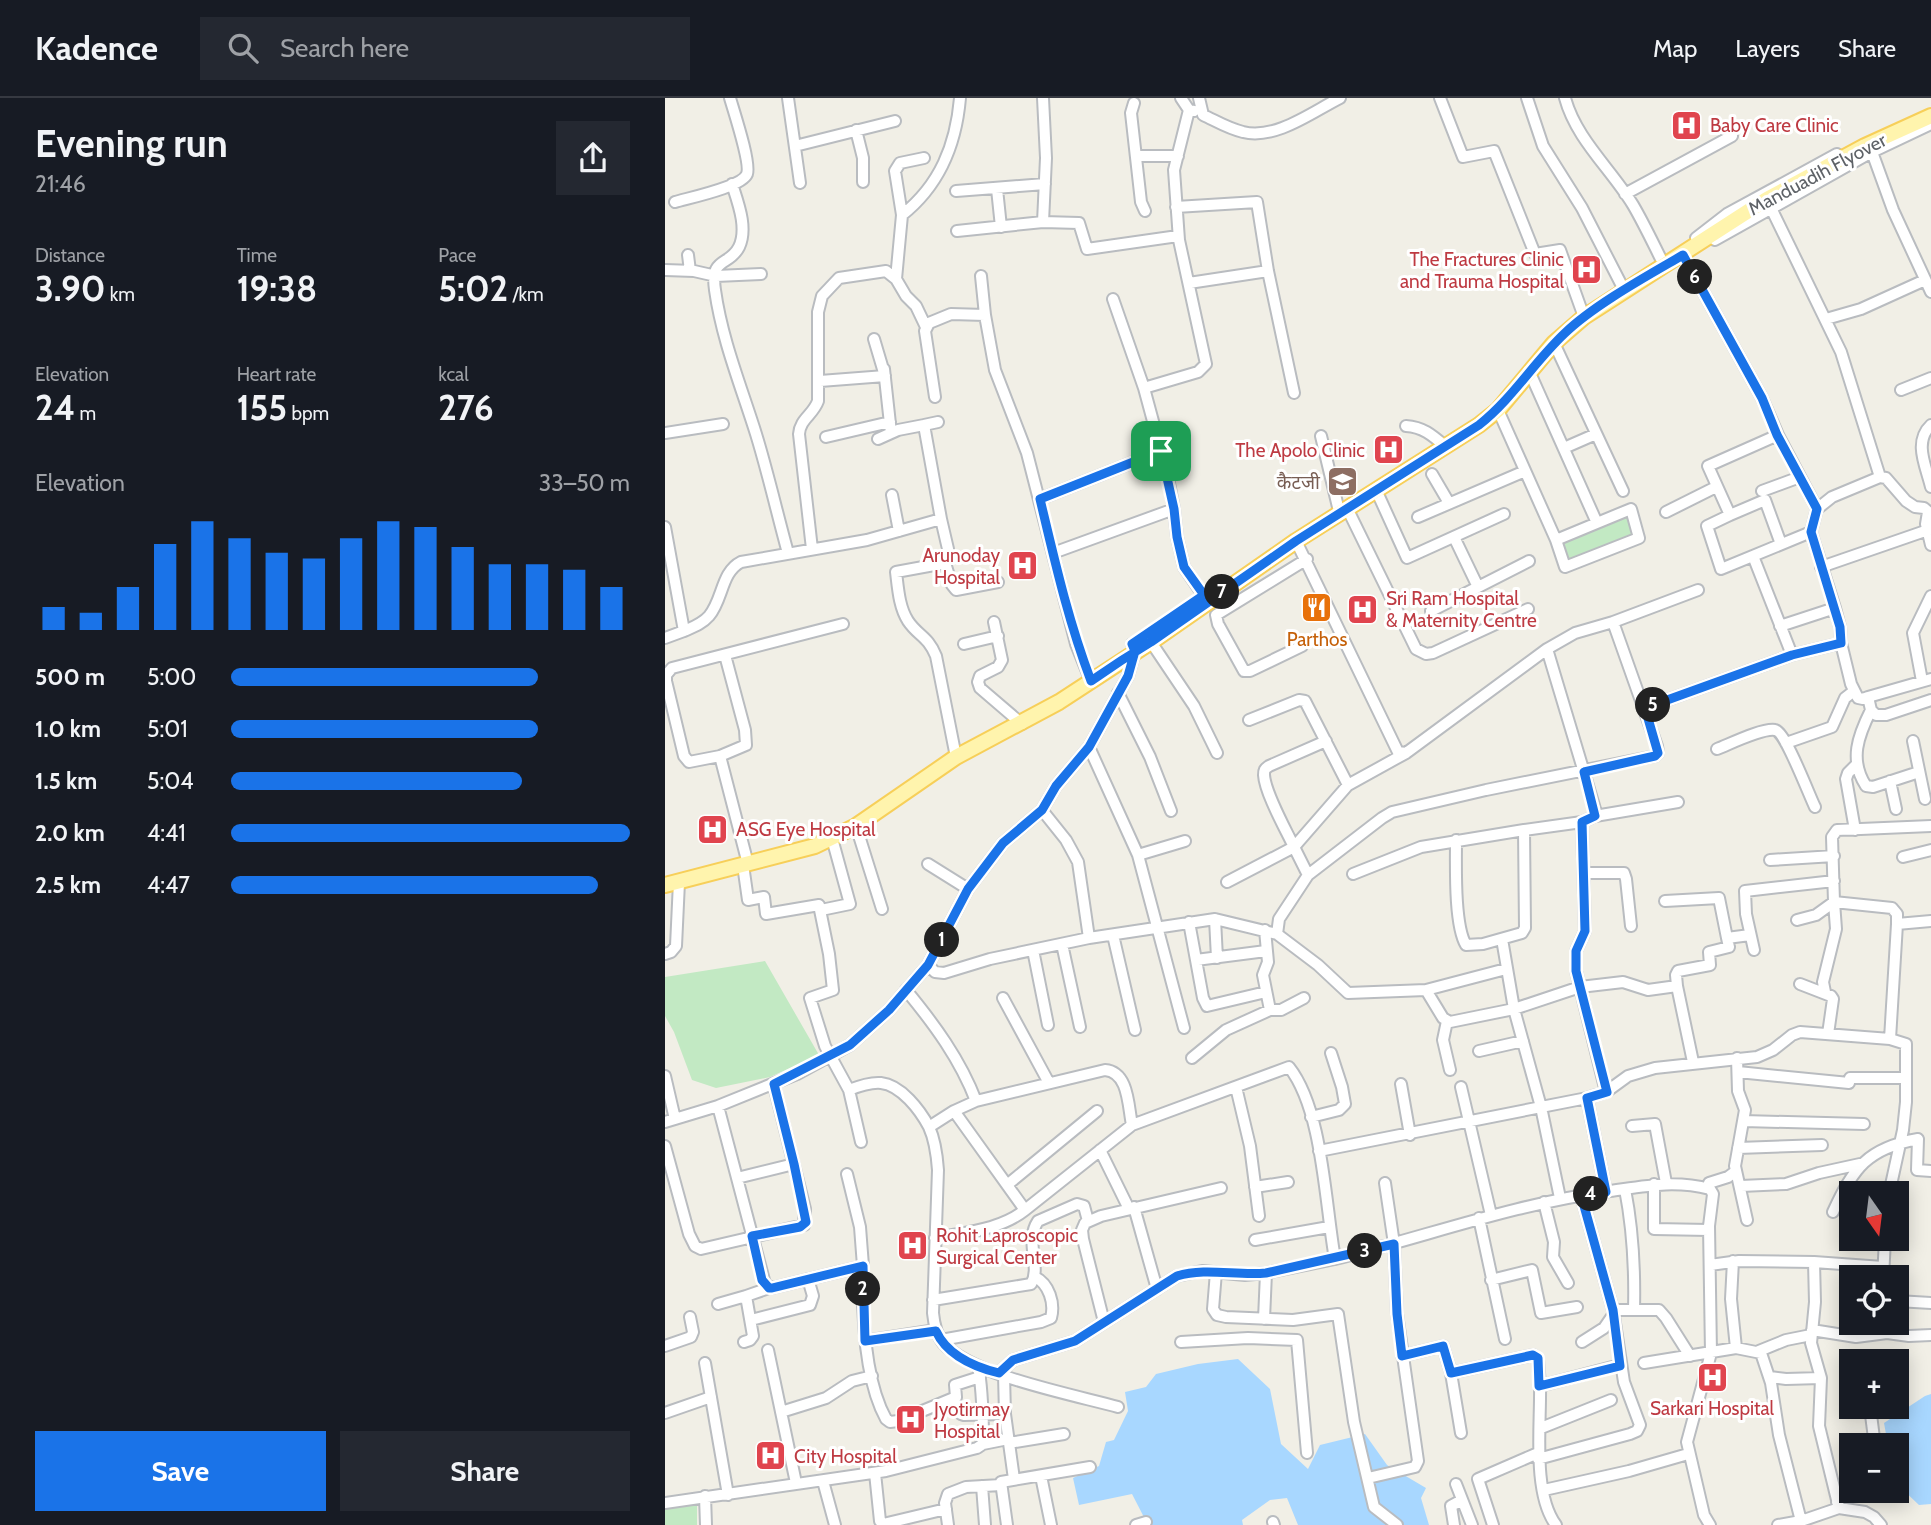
<!DOCTYPE html>
<html lang="en">
<head>
<meta charset="utf-8">
<style>
  :root { --surface:#171b24; --page:#242831; --text:#f1f3f6; --muted:#9ea1a6; --line:#363941; --accent:#1a73e8 }
  body { margin:0; font-family:Cabin,"Noto Sans Devanagari",sans-serif; background:var(--page); color:var(--text); height:100vh; display:flex; flex-direction:column; font-size:26px; white-space:nowrap }
  * { box-sizing:border-box; margin:0 }
  p { font-size:23px; color:var(--muted) }
  .icon { flex:none; width:38px; height:38px; fill:none; stroke:currentColor; stroke-width:2; stroke-linecap:round; stroke-linejoin:round }
  .map { position:relative; flex:1; overflow:hidden }
  .side { display:flex; flex-direction:column; background:var(--surface); width:665px }
  .side>* { flex:none }
  .needle { width:46px; rotate:166deg }
  .buttons { position:absolute; left:1174px; top:1083px; display:grid; gap:14px }
  .buttons a { display:grid; place-items:center; width:70px; height:70px; border-radius:0px; background:var(--surface); box-shadow:0 4px 18px #0003; font-size:35px }
  .pin { position:absolute; display:grid; place-items:center; width:60px; height:60px; color:#fff; margin:-30px; border-radius:14px; box-shadow:0 4px 10px #0006 }
  .km { position:absolute; width:35px; height:35px; margin:-18px; border-radius:50%; background:#222; color:#fff; font-size:19px; line-height:35px; text-align:center }
  .round { display:grid; place-items:center; flex:none; width:74px; height:74px; border-radius:0px; background:var(--page) }
  .summary { display:flex; align-items:center; justify-content:space-between; height:119px; padding:0 35px }
  h1 { font-size:38px; font-weight:800; line-height:52px }
  .figures { display:grid; grid-template-columns:repeat(3,1fr); gap:10px; height:119px; padding:7px 35px }
  .figures div { display:grid; align-content:center }
  .figures b { font-size:35px; font-weight:800 }
  .figures small { font-size:19px; font-weight:400 }
  .figures p { font-size:19px }
  .chart { height:196px; padding:14px 35px }
  .chart p { display:flex; justify-content:space-between }
  .chart svg { width:100%; height:126px; margin-top:7px; stroke:var(--accent); stroke-width:6 }
  .primary-button { display:flex; gap:14px; margin-top:auto; padding:14px 35px }
  .primary-button a { flex:1; height:80px; border-radius:0px; background:var(--accent); color:#fff; font-size:28px; font-weight:800; line-height:80px; text-align:center }
  .primary-button a+a { background:var(--page); color:var(--text) }
  ul { padding:0 35px; list-style:none; font-size:23px }
  li { display:grid; grid-template-columns:112px 84px 1fr; align-items:center; height:52px }
  li i { height:18px; border-radius:9px; background:var(--accent) }
  header { display:flex; align-items:center; gap:42px; box-sizing:border-box; height:98px; padding:0 35px; background:var(--surface); border-bottom:2px solid var(--line) }
  header strong { font-size:33px }
  nav { display:flex; gap:38px; margin-inline-start:auto; font-size:24px }
  .search { width:490px; height:63px; background:var(--page); display:flex; align-items:center; gap:18px; box-sizing:border-box; padding:0 24px; border-radius:0px; color:var(--muted); font-size:26px }
  main { display:flex; flex:1; min-height:0 }
  .map>svg:first-child { display:block }
  .green { fill:#c2e9c3 }
  .water { fill:#a8d7ff }
  .lines { fill:none; stroke-linecap:round; stroke-linejoin:round }
  .minor-casing { stroke:#b9bcc0; stroke-width:14 }
  .major-casing { stroke:#f7cf59; stroke-width:18 }
  .minor { stroke:#fff; stroke-width:10 }
  .major { stroke:#fff4ad; stroke-width:14 }
  .route-casing { stroke:#fff; stroke-width:14 }
  .route { stroke:#1a73e8; stroke-width:9 }
  .labels { text-anchor:middle; stroke-width:6; stroke-linejoin:round; paint-order:stroke }
  .health-label { font-size:19px; fill:#be3a42; stroke:#fff; text-anchor:start }
  .street-label { font-size:19px; fill:#5e6267; stroke:#fff }
  .education-label { font-size:19px; fill:#785e54; stroke:#fff; text-anchor:end }
  .food-label { font-size:19px; fill:#c56008; stroke:#fff }
</style>
</head>
<body>
<header>
<strong>Kadence</strong>
<div class="search"><svg class="icon" aria-label="search" viewBox="0 0 24 24"><circle cx="10" cy="10" r="6"/><path d="M15 15l6 6"/></svg>Search here</div>
<nav><a>Map</a><a>Layers</a><a>Share</a></nav>
</header>
<main>
<section class="side">
<div class="summary"><div><h1>Evening run</h1><p>21:46</p></div><a class="round"><svg class="icon" aria-label="share" viewBox="0 0 24 24"><path d="M12 15V3M7 8l5-5 5 5M5 13v7h14v-7"/></svg></a></div>
<div class="figures">
<div><p>Distance</p><b>3.90<small> km</small></b></div>
<div><p>Time</p><b>19:38</b></div>
<div><p>Pace</p><b>5:02<small> /km</small></b></div>
</div>
<div class="figures">
<div><p>Elevation</p><b>24<small> m</small></b></div>
<div><p>Heart rate</p><b>155<small> bpm</small></b></div>
<div><p>kcal</p><b>276</b></div>
</div>
<div class="chart"><p><span>Elevation</span>33–50 m</p>
<svg viewBox="0 0 160 44" preserveAspectRatio="none"><path d="M5 44V36M15 44V38M25 44V29M35 44V14M45 44V6M55 44V12M65 44V17M75 44V19M85 44V12M95 44V6M105 44V8M115 44V15M125 44V21M135 44V21M145 44V23M155 44V29"/></svg>
</div>
<ul>
<li><b>500 m</b>5:00<i style="width:77%"></i></li>
<li><b>1.0 km</b>5:01<i style="width:77%"></i></li>
<li><b>1.5 km</b>5:04<i style="width:73%"></i></li>
<li><b>2.0 km</b>4:41<i style="width:100%"></i></li>
<li><b>2.5 km</b>4:47<i style="width:92%"></i></li>
</ul>
<div class="primary-button"><a>Save</a><a>Share</a></div>
</section>
<div class="map">
<svg width="1266" height="1427" viewBox="0 0 1266 1427">
  <rect width="100%" height="100%" fill="#f1efe6"/>
  <path class="green" d="M967,414L972,440L903,467L895,444Z
    M100,863L154,957L105,979L51,990L27,982L9,934L0,918V879Z
    M32,1404V1427H0V1408Z"/>
  <path class="water" d="M573,1261L605,1291L616,1346L643,1371L655,1347L700,1336L722,1367L761,1390L756,1400L764,1427H633L622,1400L605,1402L577,1422L578,1427H483L467,1396L414,1407L408,1380L434,1368L441,1344L449,1342L463,1313L460,1294L481,1289L491,1276L533,1266Z
    M1266,1296V1406L1254,1407L1232,1386V1348L1223,1347L1219,1325L1260,1298Z"/>
  <g class="lines">
    <defs>
      <path id="minor" d="M123,0L135,85
        M378,0L381,60L378,124
        M516,0L524,12L529,13
        M534,0L538,17C551,23 564,31 578,34C611,42 647,14 675,0
        M775,0L798,59L829,53L870,156L895,152L919,219
        M862,0L878,48L917,110L956,186
        M900,0C911,41 946,71 968,107C978,124 987,143 996,161
        M469,5L466,15L476,104L480,113
        M524,12L509,72L514,142L541,266L533,274L479,290L502,375L509,411L512,439L519,469L543,504
        M191,32L198,60V84
        M130,48L230,23
        M1207,54L1228,112L1266,194
        M471,58H513
        M67,86C73,105 83,130 74,149C64,169 45,158 50,192C57,242 76,288 91,336C103,375 112,415 123,455
        M332,91L336,129
        M291,93L380,86
        M960,96L1067,38
        M10,104C23,100 77,89 82,76C86,65 69,14 65,0
        M511,109L592,104L603,173L629,295
        M1106,110L1176,254L1215,379
        M237,117L230,73L235,65L259,60
        M292,133L378,124L414,125L422,151L513,138
        M1031,140L1062,116L1172,56
        M1050,142L1207,54L1266,26
        M23,157L25,173
        M1018,157L1097,300L1113,337L1152,411L1146,434L1056,471L1042,428L1065,417L1043,368L1113,337
        M0,172L29,173L51,178L96,176
        M316,178L320,217L330,272L362,355L411,546L426,583
        M231,181L237,117C275,87 291,47 295,0
        M524,185L603,173
        M448,201L479,290
        M1161,221L1196,211L1260,182
        M889,245L958,393
        M219,271L226,335
        M155,283L220,278L209,241
        M1236,292L1266,280
        M270,299L260,233L264,225L286,216L320,217
        M833,312L891,442L932,425L865,275
        M1266,327C1248,344 1261,368 1266,389
        M741,328C758,329 767,337 781,349
        M0,335L58,326
        M656,338L673,409
        M161,339L225,324
        M213,341L233,332L259,327
        M899,350L931,336
        M767,376L784,405
        M1097,393L1135,379
        M712,394L742,460L839,416
        M227,397L234,433
        M375,401L496,353
        M1152,411L1167,399L1215,379L1221,380L1241,403L1250,409L1259,410L1266,416
        M683,412L751,551L761,556L768,555L863,511
        M1001,414L1051,389
        M1263,414L1261,426L1266,447
        M1065,417L1100,402L1116,446
        M753,419L860,373
        M276,421L283,451
        M0,429L19,533L0,540
        M789,439L813,489
        M891,442L900,469L974,440L966,411L932,425
        M631,443L733,654L741,655L882,551L930,711V718L917,724L859,732L860,830L857,835L818,846L801,847C789,827 791,767 791,742
        M147,451L134,336C135,321 148,317 153,303V214L157,198L174,180L221,173L231,181L241,198L251,208L261,229
        M388,455L509,411
        M1088,458L1127,557
        M1156,469L1263,432
        M766,513L864,463
        M329,524L337,562L333,569L315,578L313,584L315,590L357,626
        M948,524L1033,492
        M1115,528L1170,510L1146,434
        M19,533C28,529 37,526 44,518C58,502 56,474 76,464L202,442L276,421L259,327L273,324
        M486,544L529,608L552,655
        M1176,545L1186,586L1193,600L1198,601L1203,599L1206,612L1211,617H1221L1266,602
        M299,546L333,538
        M637,548L585,573H579L553,526L551,517L642,461
        M60,557L80,632L81,647L55,658L24,664L19,658L1,583V577L7,570L178,526
        M1257,583L1248,535L1266,498
        M453,595L485,659L506,713
        M1203,599L1266,581
        M980,610L1127,557L1176,545L1175,529L1170,510
        M1206,612C1193,638 1184,662 1201,688L1208,689L1254,674
        M584,622L634,602L640,603L683,687
        M1248,643L1260,701
        M1121,645L1167,629L1180,600L1189,593
        M424,649L473,757L519,930
        M1052,651C1065,646 1097,630 1110,632C1120,633 1144,697 1150,709
        M55,658L83,766
        M291,659L271,558C263,538 253,538 243,523C234,509 233,490 231,474L280,465L287,487L291,492L333,484
        M1225,683L1231,711
        M377,712L401,742L413,764L424,840
        M930,718L1013,704
        M191,728L217,811
        M1190,732L1181,681L1183,675L1191,667
        M473,757L520,743
        M1238,759L1266,752
        M1105,762L1169,758
        M263,766L303,791
        M78,767L83,802L99,799L101,816L154,807L164,856L168,892L145,900L160,948L184,992L196,1044
        M920,775H959L961,781L966,828
        M688,776L756,749L859,732
        M643,777L717,720L727,714L821,692L990,658L993,655L992,648L948,524L910,535L882,551
        M562,784L629,749C621,732 600,695 599,677C599,671 600,671 604,668L661,643
        M1000,803L1054,800L1062,840
        M156,812L185,806L165,733
        M550,821L552,860
        M1132,822L1151,817L1169,804L1167,739L1172,732L1266,728
        M524,824L538,900L542,908L601,894
        M1232,826L1266,823
        M612,836L614,821L643,777L629,749L683,687L741,655
        M448,837L470,932
        M837,841L849,911L876,1009L895,1100
        M397,846L415,929
        M368,852L383,927
        M1089,852L1081,816L1080,793L1169,783
        M0,856L6,854L11,848L14,784
        M531,862L601,853
        M263,867L270,874L279,875L325,861L424,840L550,821L612,836L653,867L683,895L761,892L778,920L785,924L849,911L915,889L911,873V853L920,833L917,724
        M1135,886L1166,898L1168,901L1163,936
        M1012,888L1011,877L1013,873L1045,867L1044,854L1064,849L1062,840L1085,837
        M241,892C269,926 295,961 311,1003L289,1013L360,1112L467,1027L624,969C658,1012 660,1106 670,1161C763,1138 849,1106 945,1093C981,1088 1009,1082 1045,1091L1048,1096L1044,1128L1046,1255L1022,1344L1039,1417L1045,1427
        M761,892L841,871
        M1160,894L1158,884L1171,831L1169,804L1227,810L1232,816V826L1225,941
        M338,900L384,985
        M605,912H616L639,900
        M782,923L778,942L785,972
        M814,953L858,943
        M527,960L561,932L605,912L598,877L603,864L600,832
        M1072,960L1073,993L1080,1012L1070,1068L1082,1122
        M1073,974L1184,985
        M0,978L10,1021
        M1185,980H1241
        M736,986L745,1037
        M571,989L585,1048L594,1118
        M796,989L826,1117
        M184,992C194,988 205,984 216,985C236,987 255,1012 264,1029C270,1042 272,1058 273,1072L268,1215C269,1226 271,1236 278,1245C305,1277 410,1297 453,1309
        M941,994L915,889L958,884L983,892L1012,888L1028,964
        M922,1000L941,1094
        M311,1003L440,972C464,974 463,1008 467,1027
        M53,1008L100,1186L107,1190L198,1168C197,1213 199,1281 221,1321L225,1324L233,1323L291,1299L290,1287L315,1279
        M646,1019L674,1012L680,1006L677,989L666,955
        M1078,1023L1199,1026
        M0,1024L53,1008L132,976L185,947L224,912L263,867L303,791L338,745L377,712L391,688L424,649L463,578L470,553L467,546
        M967,1028L990,1026L1001,1085
        M264,1029L289,1013
        M0,1048L24,1136L30,1148L36,1151L139,1127L140,1111L109,987
        M1073,1050L1157,1047
        M435,1052L464,1111
        M654,1053L922,1000L941,994L963,978L990,970L1092,959L1108,952L1127,937L1135,934L1225,941L1241,946V1004L1238,1032L1224,1096
        M182,1076L195,1129L198,1168
        M72,1080L129,1066
        M1044,1085L1063,1079L1071,1073
        M989,1086V1131L1044,1132
        M342,1087L432,1013
        M1076,1088L1121,1086L1154,1075L1195,1066
        M590,1089L623,1084
        M960,1091C968,1132 970,1171 969,1212
        M879,1104L889,1144L888,1159L903,1185
        M469,1109L492,1191
        M1168,1114C1188,1070 1203,1050 1253,1041L1252,1072L1266,1073
        M814,1120L840,1241
        M270,1140C301,1134 335,1132 360,1112
        M590,1142L664,1129
        M1068,1163L1066,1201L1071,1250
        M1149,1164L1218,1169
        M1045,1167L1074,1163L1149,1164L1150,1204L1146,1245L1156,1280L1154,1328L1174,1410
        M551,1174L548,1211L552,1217L561,1219L628,1222L673,1216L689,1324L709,1409L732,1427
        M1218,1180L1220,1141
        M826,1182L867,1172L876,1215L912,1209
        M268,1202L366,1186C377,1169 359,1144 373,1123L412,1106L419,1108L423,1123
        M1232,1203L1266,1205
        M53,1206L81,1198
        M948,1212H994L1001,1220L1025,1258
        M599,1221L601,1175
        M86,1222L145,1207L148,1198L143,1181
        M439,1224L418,1141L417,1132L420,1125L436,1118L556,1090
        M1147,1232L1191,1239L1222,1235L1244,1238L1266,1237
        M276,1242L376,1224L386,1220C390,1205 384,1186 370,1179
        M200,1243L271,1232
        M79,1244L85,1242L88,1238L81,1198L104,1190
        M516,1244L583,1240L632,1242L642,1355
        M917,1244L939,1230L948,1217
        M0,1248L26,1239L28,1234L25,1219
        M103,1252L131,1385
        M1094,1253L1121,1242L1146,1237
        M737,1258L778,1248L786,1275L796,1335
        M40,1265L63,1397
        M979,1265L1071,1250L1096,1255L1106,1285L1114,1337L1136,1423
        M334,1275L348,1262L410,1243L512,1178L537,1173L580,1177L601,1175L670,1161
        M786,1275L868,1257L873,1262L875,1288
        M339,1277L340,1316L349,1381
        M1105,1279L1121,1281L1156,1280
        M288,1302L296,1316L299,1317L340,1316
        M1205,1309L1210,1348
        M116,1314L161,1300L187,1283L207,1278
        M0,1315L46,1299
        M876,1330L946,1302
        M344,1345L399,1336
        M318,1346L343,1341
        M873,1361L965,1336L972,1333L975,1327L959,1284L948,1212L916,1097
        M210,1375L215,1423L218,1426L281,1411
        M376,1378L386,1427
        M703,1380L750,1369L753,1363L732,1216L729,1146L720,1085
        M158,1383L170,1427
        M791,1386L807,1427
        M317,1388L320,1427
        M879,1392L964,1373L1023,1356
        M40,1398L41,1427
        M1172,1404L1187,1393
        M0,1405L221,1373L312,1350L318,1346C318,1322 318,1298 314,1274
        M608,1424L609,1427
        M283,1427L280,1405L283,1396L301,1389L336,1387
        M342,1427L336,1384L425,1369
        M471,1427L481,1424
        M789,1427L786,1408L797,1402
        M828,1427L813,1381L873,1355
        M891,1427C867,1395 876,1326 875,1288L955,1267
        M1113,1427L1136,1423L1174,1410L1200,1414L1209,1419L1216,1427"/>
      <path id="major" d="M0,787L150,748L191,728L291,659L394,604L486,544L631,443L814,327L833,312L889,245L919,219L1102,101L1200,48L1266,18"/>
    </defs>
    <use href="#minor" class="minor-casing"/>
    <use href="#major" class="major-casing"/>
    <use href="#minor" class="minor"/>
    <use href="#major" class="major"/>
  </g>
  <g class="lines">
    <defs>
      <path id="route" d="M496,353L509,411L512,439L519,469L539,497L467,546L470,553L463,578L424,649L391,688L377,712L338,745L303,791L263,867L224,912L185,947L109,986L129,1066L141,1124L135,1129L87,1138L97,1182L104,1190H107L198,1168L200,1243L271,1233C282,1257 310,1269 334,1275L348,1262L410,1243L512,1178C541,1169 571,1178 601,1175L729,1146L732,1216L737,1258L778,1248L786,1275L868,1257L873,1260L874,1288L955,1268L948,1212L916,1097L941,1094L922,1000L942,994L911,873V853L920,833L917,724L930,718L919,674L990,658L993,655L980,610L1127,557L1176,545L1175,529L1146,434L1152,411L1112,337L1097,300L1018,157C982,178 929,207 900,235C869,264 848,300 814,327L631,443L486,544C466,556 446,569 426,583C403,522 390,464 375,401L496,353"/>
    </defs>
    <use href="#route" class="route-casing"/>
    <use href="#route" class="route"/>
  </g>
  <defs>
    <symbol id="hospital-square" viewBox="-11 -11 22 22"><rect x="-9" y="-9" width="18" height="18" rx="4" fill="#e0444e" stroke="#fff"/><path d="M-5-5h3v3.5h4V-5h3V5h-3V1.5h-4V5h-3Z" fill="#fff"/></symbol>
    <symbol id="school-square" viewBox="-11 -11 22 22"><rect x="-9" y="-9" width="18" height="18" rx="4" fill="#8d6e63" stroke="#fff"/><path d="M0-5L7-2L0 1L-7-2ZM-4 1L0 2.5L4 1V4Q0 6-4 4Z" fill="#fff"/></symbol>
    <symbol id="restaurant-square" viewBox="-11 -11 22 22"><rect x="-9" y="-9" width="18" height="18" rx="4" fill="#e8710a" stroke="#fff"/><path d="M-5-6h1v4h1v-4h1v4h1v-4h1v5L-1.5 .5V6h-2V.5L-5-1ZM5-6V6H3V1.5H1.5Q1.5-4 5-6Z" fill="#fff"/></symbol>
  </defs>
  <g fill-rule="evenodd">
    <use href="#hospital-square" x="1004" y="10" width="35" height="35"/>
    <use href="#hospital-square" x="904" y="154" width="35" height="35"/>
    <use href="#hospital-square" x="706" y="334" width="35" height="35"/>
    <use href="#school-square" x="660" y="366" width="35" height="35"/>
    <use href="#hospital-square" x="340" y="450" width="35" height="35"/>
    <use href="#restaurant-square" x="634" y="492" width="35" height="35"/>
    <use href="#hospital-square" x="680" y="494" width="35" height="35"/>
    <use href="#hospital-square" x="30" y="714" width="35" height="35"/>
    <use href="#hospital-square" x="230" y="1130" width="35" height="35"/>
    <use href="#hospital-square" x="1030" y="1262" width="35" height="35"/>
    <use href="#hospital-square" x="228" y="1304" width="35" height="35"/>
    <use href="#hospital-square" x="88" y="1340" width="35" height="35"/>
  </g>
  <g class="labels">
    <g class="health-label">
      <text x="1045" y="34">Baby Care Clinic</text>
      <text x="899" y="168" text-anchor="end">The Fractures Clinic<tspan x="899" dy="22">and Trauma Hospital</tspan></text>
      <text x="700" y="359" text-anchor="end">The Apolo Clinic</text>
      <text x="335" y="464" text-anchor="end">Arunoday<tspan x="335" dy="22">Hospital</tspan></text>
      <text x="721" y="507">Sri Ram Hospital<tspan x="721" dy="22">&amp; Maternity Centre</tspan></text>
      <text x="71" y="738">ASG Eye Hospital</text>
      <text x="271" y="1144">Rohit Laproscopic<tspan x="271" dy="22">Surgical Center</tspan></text>
      <text x="1047" y="1317" text-anchor="middle">Sarkari Hospital</text>
      <text x="269" y="1318">Jyotirmay<tspan x="269" dy="22">Hospital</tspan></text>
      <text x="129" y="1365">City Hospital</text>
    </g>
    <g class="street-label">
      <text transform="translate(1152 76) rotate(-28)" y="7">Manduadih Flyover</text>
    </g>
    <g class="education-label">
      <text x="655" y="391">कैटजी</text>
    </g>
    <g class="food-label">
      <text x="652" y="548">Parthos</text>
    </g>
  </g>
</svg>
<div class="buttons">
<a><svg class="needle" viewBox="-14 -14 28 28"><path d="M0-13l5 13h-10z" fill="#e53935"/><path d="M0 13l5-13h-10z" fill="#9ea1a6"/></svg></a>
<a><svg class="icon" aria-label="locate" viewBox="0 0 24 24"><circle cx="12" cy="12" r="6"/><path d="M12 2v4M12 18v4M2 12h4M18 12h4"/></svg></a>
<a>+</a>
<a>−</a>
</div>
<div class="pin" style="left:496px;top:353px;background:#1e9e55"><svg class="icon" aria-label="arrive" viewBox="0 0 24 24"><path d="M6 21V4h12l-3 4 3 4H6"/></svg></div>
<b class="km" style="left:277px;top:842px">1</b>
<b class="km" style="left:198px;top:1191px">2</b>
<b class="km" style="left:700px;top:1153px">3</b>
<b class="km" style="left:926px;top:1096px">4</b>
<b class="km" style="left:988px;top:607px">5</b>
<b class="km" style="left:1030px;top:179px">6</b>
<b class="km" style="left:557px;top:494px">7</b>
</div>
</main>
</body>
</html>
